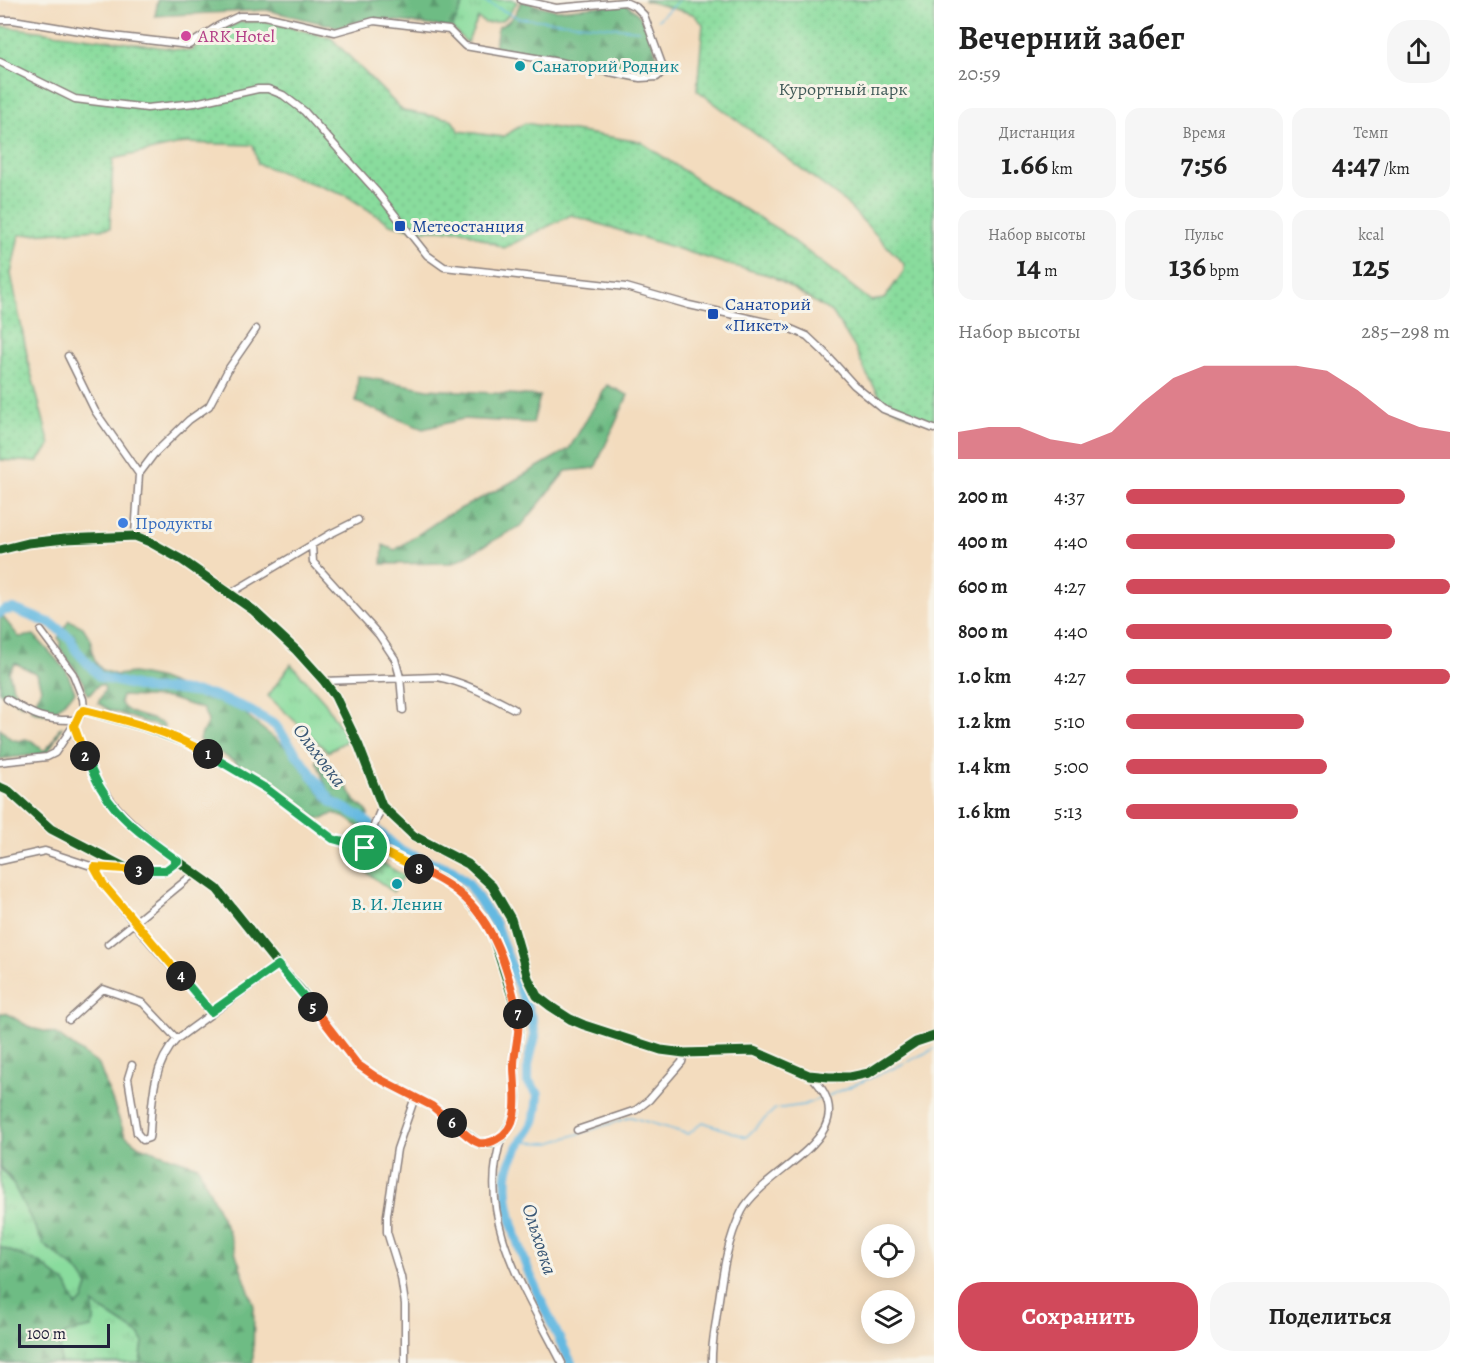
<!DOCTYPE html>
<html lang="ru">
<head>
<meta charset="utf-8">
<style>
  :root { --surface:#fff; --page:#f6f6f6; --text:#222; --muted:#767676; --accent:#d1495b }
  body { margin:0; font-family:Alegreya,serif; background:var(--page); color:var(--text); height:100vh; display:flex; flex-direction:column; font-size:22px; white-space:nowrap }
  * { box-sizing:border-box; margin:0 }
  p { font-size:20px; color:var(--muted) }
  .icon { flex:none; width:33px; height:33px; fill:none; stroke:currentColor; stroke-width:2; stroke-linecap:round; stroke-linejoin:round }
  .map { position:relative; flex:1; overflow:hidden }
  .side { display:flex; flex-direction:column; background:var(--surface); width:540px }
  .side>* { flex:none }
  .buttons { position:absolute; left:861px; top:1224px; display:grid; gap:12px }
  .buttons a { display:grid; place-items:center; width:54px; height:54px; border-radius:50%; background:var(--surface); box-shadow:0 3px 15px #0003; font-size:30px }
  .scale { position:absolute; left:18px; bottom:15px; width:92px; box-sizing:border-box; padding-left:6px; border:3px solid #22223b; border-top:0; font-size:16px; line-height:21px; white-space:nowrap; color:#22223b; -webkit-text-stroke:4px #f7f3e8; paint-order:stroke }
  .pin { position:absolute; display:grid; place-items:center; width:51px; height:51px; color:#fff; margin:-26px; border:3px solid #fff; border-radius:50%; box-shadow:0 2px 6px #0007 }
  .km { position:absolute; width:30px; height:30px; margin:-15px; border-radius:50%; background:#222; color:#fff; font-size:16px; line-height:30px; text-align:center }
  .round { display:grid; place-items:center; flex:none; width:63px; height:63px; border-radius:24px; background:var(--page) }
  .overview { display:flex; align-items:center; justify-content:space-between; height:102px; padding:0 24px }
  h1 { font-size:33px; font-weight:600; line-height:45px }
  .stats { display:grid; grid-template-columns:repeat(3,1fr); gap:9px; height:102px; padding:6px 24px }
  .stats div { display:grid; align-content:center; border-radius:15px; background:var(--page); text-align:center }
  .stats b { font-size:30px; font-weight:600 }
  .stats small { font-size:16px; font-weight:400 }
  .stats p { font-size:16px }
  .chart { height:168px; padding:12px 24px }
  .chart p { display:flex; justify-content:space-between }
  .chart svg { width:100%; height:108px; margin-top:6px; fill:var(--accent); opacity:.7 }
  .primary-button { display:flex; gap:12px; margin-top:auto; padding:12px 24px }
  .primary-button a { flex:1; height:69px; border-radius:24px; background:var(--accent); color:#fff; font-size:24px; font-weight:600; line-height:69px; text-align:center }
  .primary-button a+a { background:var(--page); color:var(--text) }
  ul { padding:0 24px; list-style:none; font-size:20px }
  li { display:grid; grid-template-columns:96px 72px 1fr; align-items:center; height:45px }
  li i { height:15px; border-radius:8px; background:var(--accent) }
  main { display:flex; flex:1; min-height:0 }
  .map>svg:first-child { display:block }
  .grass { fill:url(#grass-tufts); stroke:#567f6c; stroke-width:1.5 }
  .forest { fill:url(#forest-firs); stroke:#486f60; stroke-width:1.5 }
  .park { fill:url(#park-dots); stroke:#567f6c; stroke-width:1.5 }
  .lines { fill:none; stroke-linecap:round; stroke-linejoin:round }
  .stream { stroke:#65b9e1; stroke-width:1.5 }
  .river { stroke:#65b9e1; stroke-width:10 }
  .street-casing { stroke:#8a7f7c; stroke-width:9 }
  .street { stroke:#fff; stroke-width:6 }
  .cycleway-casing { stroke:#f7f3e8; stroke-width:13 }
  .cycleway { stroke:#1b5e20; stroke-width:9 }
  .split-1-casing { stroke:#fff; stroke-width:12 }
  .split-2-casing { stroke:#fff; stroke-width:12 }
  .split-3-casing { stroke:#fff; stroke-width:12 }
  .split-4-casing { stroke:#fff; stroke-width:12 }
  .split-5-casing { stroke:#fff; stroke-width:12 }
  .split-6-casing { stroke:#fff; stroke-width:12 }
  .split-7-casing { stroke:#fff; stroke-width:12 }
  .split-8-casing { stroke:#fff; stroke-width:12 }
  .split-9-casing { stroke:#fff; stroke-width:12 }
  .split-1 { stroke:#22a559; stroke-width:8 }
  .split-2 { stroke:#f5b400; stroke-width:8 }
  .split-3 { stroke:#22a559; stroke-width:8 }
  .split-4 { stroke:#f5b400; stroke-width:8 }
  .split-5 { stroke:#22a559; stroke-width:8 }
  .split-6 { stroke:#f0652b; stroke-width:8 }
  .split-7 { stroke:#f0652b; stroke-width:8 }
  .split-8 { stroke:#f0652b; stroke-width:8 }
  .split-9 { stroke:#f5b400; stroke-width:8 }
  .hotel-dot { fill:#d1479c; stroke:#f7f3e8; stroke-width:2 }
  .culture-dot { fill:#0f9aa8; stroke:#f7f3e8; stroke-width:2 }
  .transit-dot { fill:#1a4fb4; stroke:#f7f3e8; stroke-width:2 }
  .shop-dot { fill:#3f7fe0; stroke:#f7f3e8; stroke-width:2 }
  .labels { text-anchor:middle; stroke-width:6; stroke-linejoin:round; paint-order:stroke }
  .hotel-label { font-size:18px; fill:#b23c85; stroke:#f7f3e8; text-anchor:start }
  .culture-label { font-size:18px; fill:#0d838f; stroke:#f7f3e8; text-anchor:start }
  .park-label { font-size:18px; fill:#415a58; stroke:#f7f3e8 }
  .transit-label { font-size:18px; fill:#164399; stroke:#f7f3e8; text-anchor:start }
  .shop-label { font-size:18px; fill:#366cbe; stroke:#f7f3e8; text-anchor:start }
  .water-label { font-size:20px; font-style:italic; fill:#395775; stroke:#f7f3e8 }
</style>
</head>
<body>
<main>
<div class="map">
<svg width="934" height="1363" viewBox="0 0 934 1363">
  <defs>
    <pattern id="grass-tufts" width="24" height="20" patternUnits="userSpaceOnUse" patternTransform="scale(1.5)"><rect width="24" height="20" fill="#89dc9d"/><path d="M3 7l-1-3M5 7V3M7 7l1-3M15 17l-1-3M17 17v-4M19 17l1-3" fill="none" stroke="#76bc88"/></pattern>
    <pattern id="forest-firs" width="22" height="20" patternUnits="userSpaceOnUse" patternTransform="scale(1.5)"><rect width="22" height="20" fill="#6ebc84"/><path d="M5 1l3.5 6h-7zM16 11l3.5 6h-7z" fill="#5a986d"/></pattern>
    <pattern id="park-dots" width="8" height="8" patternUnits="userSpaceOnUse" patternTransform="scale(1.5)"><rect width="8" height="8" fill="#89dc9d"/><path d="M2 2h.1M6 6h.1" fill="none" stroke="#76bc88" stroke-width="1.8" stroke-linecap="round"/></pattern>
  </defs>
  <rect width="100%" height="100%" fill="#f7f3e8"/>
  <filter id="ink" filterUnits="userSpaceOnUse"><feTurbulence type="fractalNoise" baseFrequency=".0167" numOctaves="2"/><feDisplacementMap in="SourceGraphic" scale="12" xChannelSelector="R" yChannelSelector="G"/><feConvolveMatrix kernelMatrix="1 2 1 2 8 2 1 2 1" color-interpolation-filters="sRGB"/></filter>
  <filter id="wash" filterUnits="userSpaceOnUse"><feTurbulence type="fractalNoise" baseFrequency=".008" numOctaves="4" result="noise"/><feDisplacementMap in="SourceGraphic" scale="24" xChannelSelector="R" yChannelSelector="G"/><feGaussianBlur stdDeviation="1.35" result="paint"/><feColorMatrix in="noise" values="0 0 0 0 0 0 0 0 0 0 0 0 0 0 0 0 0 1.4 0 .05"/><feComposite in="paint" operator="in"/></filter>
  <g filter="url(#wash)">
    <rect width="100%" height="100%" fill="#f3dcbe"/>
    <path class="grass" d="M465,0H513L517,2C508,18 504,23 485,23L478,18L467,43L452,28Z
      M291,664L325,702L348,740L328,752L268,696Z
      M0,1167L85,1279L88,1286L83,1302L76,1307L67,1285L40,1263L0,1247Z
      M93,1304L140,1335L143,1342L140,1363H60C60,1331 60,1334 91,1328L94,1321Z"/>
    <path class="forest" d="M158,0H465L452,28L371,18L338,27L266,10L155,16Z
      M521,1L556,10L624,4C648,14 653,47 661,69L656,74L640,76L495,47L498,27C511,22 516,14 521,1Z
      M358,376L428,389L540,396L533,423L463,419L423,429L356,402Z
      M607,385L628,395L595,468L566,471L522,525L453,563L382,564L383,545L395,550L444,517L501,488L569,449Z
      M2,616L19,637L34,635L66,670L75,692L53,713L43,714L30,710L41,689L37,674L15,663L9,672L13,688L22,700V706L0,692V618Z
      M69,620L83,627L91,640L92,652L96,663L102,670L116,675L133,673L158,678L183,688L189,695L212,699L245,712L250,719L288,749L326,802L364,823L360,828L348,819L334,813L323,819L316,818L272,785L199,740L208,721L203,709L168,698L122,696L120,702C128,718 153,715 165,726L163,728L109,710L98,703L105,689L103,685H98L91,693L87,694L84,682L59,647L61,642L58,638Z
      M62,727L49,751L43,754L0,759V729L11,739L19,741L25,739L32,741L44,751L52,743L59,728Z
      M319,757L327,759L332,769L341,777L356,802L367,811L368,815C353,813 331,799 325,784C322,777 320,769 316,761Z
      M0,1013H6L31,1028L56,1034L99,1065L125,1135L139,1146L198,1166L228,1231L254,1306L253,1363H140L143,1342L140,1335L93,1304L94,1321L91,1328C60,1334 60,1331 60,1363H0V1247L40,1263L67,1285L76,1306L83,1301L88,1286L79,1272L44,1245L10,1178L0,1167Z"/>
    <path class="park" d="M643,0H934V422L916,419L885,404L867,375L855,348L833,313L772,276L726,264L571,215L504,248L462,230H415L390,224L347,196L258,164L253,145L185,143L113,159L110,228L19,235L11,274L29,365L50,445L37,462L0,460V26L190,51L220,30L240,22L265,21L331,38L403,111L451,119L459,131L503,137L525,123L641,142L711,189L781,231L871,301L884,299L904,271V264L844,201L697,90L703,24L693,14Z
      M369,855L404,876L393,892L361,868Z"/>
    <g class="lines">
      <path class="stream" d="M481,0L519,18L639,30
        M658,20L679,0
        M828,1096L894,1068L934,1049
        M520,1142L550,1143L631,1117L688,1134L703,1122L746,1137L775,1109L804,1105L823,1097"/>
      <path class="river" d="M0,613L5,610L13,609L52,624L71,639L76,650L100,677L151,690L170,689L212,695L245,708L275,725L332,802L361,817L402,852L450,869L468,883L495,924L532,1020L535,1036L528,1064V1082L538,1094C537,1103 537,1112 534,1121C526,1137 513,1151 508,1169C497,1220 549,1317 571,1363"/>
    </g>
  </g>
  <g filter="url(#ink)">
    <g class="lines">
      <defs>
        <path id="street" d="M0,20H13L104,35L189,45L218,26L239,16H265L335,32L374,21L449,30L465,46L559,62L640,78L657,77L664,70L644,15L636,7L625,2L556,8L521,0
          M0,62L75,99L147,108L195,103L258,89H268L283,95L304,111L377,192L427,255L444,267L626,287L689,305L784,326L807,336L824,352L854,385L883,409L934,429
          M68,356L95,411L139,474L135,536
          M139,474L154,454L189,420L209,406L229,368L256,329
          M312,545L313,562L379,635L395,659L400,677L403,710
          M0,550L28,543L65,539L135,536L150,542L182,560L253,610L296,650L324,681L335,696L359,746L382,806L414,836L468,864L492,886L511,919L528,978L537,996L550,1006L570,1019L584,1025L661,1050L684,1053L754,1051L809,1075L829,1077H850L869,1073L916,1042L934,1036
          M231,593L330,534L358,520
          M324,681L437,677C465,682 489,696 514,709
          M7,699C34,716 44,721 77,720
          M74,726C91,790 127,823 178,861
          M0,762L47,757L55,753L84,710L83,699L73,674L41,631
          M0,787L9,791L51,829L126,868L150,871L166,870L178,861L217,889L278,965L300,989L357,1064L376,1077L432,1106L478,1143H490L502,1137L510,1125L515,1113L516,1097L514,1064L519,1031V1018L492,934L483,919L460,893L441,880L389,854L333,839L267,789L195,746L144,727L84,710
          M365,848L382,806
          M0,861L45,851L94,867L124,868
          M94,867C125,919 172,966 211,1012
          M108,944L196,872
          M69,1020L103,989L143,1003L177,1039
          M132,1065L128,1078L137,1133L143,1140L149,1138L150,1132C152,1099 153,1064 177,1039L278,965
          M577,1130L636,1110L649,1100L682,1062L684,1053
          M502,1137C474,1218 527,1293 562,1363
          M405,1363V1304L401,1277L387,1232V1215L397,1149L415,1097
          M712,1363C711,1346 715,1330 717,1313C722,1279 726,1242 742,1211C765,1167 872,1135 810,1075"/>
      </defs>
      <use href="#street" class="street-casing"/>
      <use href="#street" class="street"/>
      <defs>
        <path id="cycleway" d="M0,550L28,543L65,539L135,536L150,542L182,560L253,610L296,650L324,681L335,696L359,746L382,806L414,836L468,864L492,886L511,919L528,978L537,996L550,1006L570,1019L584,1025L661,1050L684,1053L754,1051L809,1075L829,1077H850L869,1073L916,1042L934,1036
          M0,787L9,791L51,829L126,868L150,871L166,870L178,861L217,889L278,965L300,989L357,1064L376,1077L432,1106L478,1143H490L502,1137L510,1125L515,1113L516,1097L514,1064L519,1031V1018L492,934L483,919L460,893L441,880L389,854L333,839L267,789L195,746L144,727L84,710"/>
      </defs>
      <use href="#cycleway" class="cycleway-casing"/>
      <use href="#cycleway" class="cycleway"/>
    </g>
  </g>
  <g class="lines" filter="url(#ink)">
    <defs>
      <path id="split-1" d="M208,754L267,789L333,839L365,848"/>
      <path id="split-2" d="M85,756L74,726L80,713L84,710C125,720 172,732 208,754"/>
      <path id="split-3" d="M85,756C91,767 95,780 102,790C119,820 151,841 178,861L166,870H139"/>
      <path id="split-4" d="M139,870L94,867L104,885L181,976"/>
      <path id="split-5" d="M181,976L211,1012L278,965L313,1007"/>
      <path id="split-6" d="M313,1007L357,1064L376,1077L432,1106L452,1123"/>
      <path id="split-7" d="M452,1123C460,1128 470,1140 479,1143C485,1144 492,1142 497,1139C523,1126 514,1089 514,1066C514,1048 521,1032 518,1014"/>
      <path id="split-8" d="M419,869C433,876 447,883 459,893C495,922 508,971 518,1014"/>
      <path id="split-9" d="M365,848L388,854L419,869"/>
    </defs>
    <use href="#split-1" class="split-1-casing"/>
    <use href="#split-2" class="split-2-casing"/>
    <use href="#split-3" class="split-3-casing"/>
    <use href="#split-4" class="split-4-casing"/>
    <use href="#split-5" class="split-5-casing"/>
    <use href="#split-6" class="split-6-casing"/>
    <use href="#split-7" class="split-7-casing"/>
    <use href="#split-8" class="split-8-casing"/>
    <use href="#split-9" class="split-9-casing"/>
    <use href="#split-1" class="split-1"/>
    <use href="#split-2" class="split-2"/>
    <use href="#split-3" class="split-3"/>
    <use href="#split-4" class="split-4"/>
    <use href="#split-5" class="split-5"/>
    <use href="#split-6" class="split-6"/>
    <use href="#split-7" class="split-7"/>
    <use href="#split-8" class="split-8"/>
    <use href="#split-9" class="split-9"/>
  </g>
  <circle class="hotel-dot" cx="186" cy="36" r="6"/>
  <g class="culture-dot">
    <circle cx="520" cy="66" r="6"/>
    <circle cx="397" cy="884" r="6"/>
  </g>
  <g class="transit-dot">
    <rect x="394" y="220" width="12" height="12" rx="3"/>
    <rect x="707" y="308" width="12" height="12" rx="3"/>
  </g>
  <circle class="shop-dot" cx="123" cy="523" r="6"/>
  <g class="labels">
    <g class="hotel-label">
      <text x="198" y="42">ARK Hotel</text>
    </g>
    <g class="culture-label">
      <text x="532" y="72">Санаторий Родник</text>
      <text x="397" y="910" text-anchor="middle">В. И. Ленин</text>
    </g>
    <g class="park-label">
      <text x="843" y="95">Курортный парк</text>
    </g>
    <g class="transit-label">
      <text x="412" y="232">Метеостанция</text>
      <text x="725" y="310">Санаторий<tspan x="725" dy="21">«Пикет»</tspan></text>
    </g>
    <g class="shop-label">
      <text x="135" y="529">Продукты</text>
    </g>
    <g class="water-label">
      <text transform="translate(320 755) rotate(53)" y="7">Ольховка</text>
      <text transform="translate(540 1239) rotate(72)" y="7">Ольховка</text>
    </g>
  </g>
</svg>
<div class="buttons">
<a><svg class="icon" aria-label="locate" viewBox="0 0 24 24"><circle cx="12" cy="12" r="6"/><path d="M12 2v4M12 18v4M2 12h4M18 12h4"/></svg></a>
<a><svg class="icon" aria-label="layers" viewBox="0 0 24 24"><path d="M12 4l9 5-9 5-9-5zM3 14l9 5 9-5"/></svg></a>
</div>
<div class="scale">100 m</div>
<div class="pin" style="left:365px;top:848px;background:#1e9e55"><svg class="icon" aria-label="arrive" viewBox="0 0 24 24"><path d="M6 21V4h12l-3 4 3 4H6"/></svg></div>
<b class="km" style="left:208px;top:754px">1</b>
<b class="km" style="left:85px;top:756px">2</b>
<b class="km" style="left:139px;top:870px">3</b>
<b class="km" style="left:181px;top:976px">4</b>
<b class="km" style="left:313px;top:1007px">5</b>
<b class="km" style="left:452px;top:1123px">6</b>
<b class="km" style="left:518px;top:1014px">7</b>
<b class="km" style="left:419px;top:869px">8</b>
</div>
<section class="side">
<div class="overview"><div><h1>Вечерний забег</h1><p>20:59</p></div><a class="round"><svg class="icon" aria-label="share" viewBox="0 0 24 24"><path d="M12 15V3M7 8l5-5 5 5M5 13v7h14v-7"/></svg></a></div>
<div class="stats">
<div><p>Дистанция</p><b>1.66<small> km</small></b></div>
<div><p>Время</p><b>7:56</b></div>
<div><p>Темп</p><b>4:47<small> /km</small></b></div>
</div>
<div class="stats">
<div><p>Набор высоты</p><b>14<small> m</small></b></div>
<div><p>Пульс</p><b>136<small> bpm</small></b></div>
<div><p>kcal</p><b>125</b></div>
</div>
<div class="chart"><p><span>Набор высоты</span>285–298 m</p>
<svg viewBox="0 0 160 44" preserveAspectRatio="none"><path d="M0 44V33L10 31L20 31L30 36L40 38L50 33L60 21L70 11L80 6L90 6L100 6L110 6L120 8L130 16L140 26L150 31L160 33V44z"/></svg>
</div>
<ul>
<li><b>200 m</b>4:37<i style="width:86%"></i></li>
<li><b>400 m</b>4:40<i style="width:83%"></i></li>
<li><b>600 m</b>4:27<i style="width:100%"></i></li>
<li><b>800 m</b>4:40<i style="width:82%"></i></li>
<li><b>1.0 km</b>4:27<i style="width:100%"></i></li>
<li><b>1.2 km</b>5:10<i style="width:55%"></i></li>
<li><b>1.4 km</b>5:00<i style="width:62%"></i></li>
<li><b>1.6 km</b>5:13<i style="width:53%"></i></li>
</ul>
<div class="primary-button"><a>Сохранить</a><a>Поделиться</a></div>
</section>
</main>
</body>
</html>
